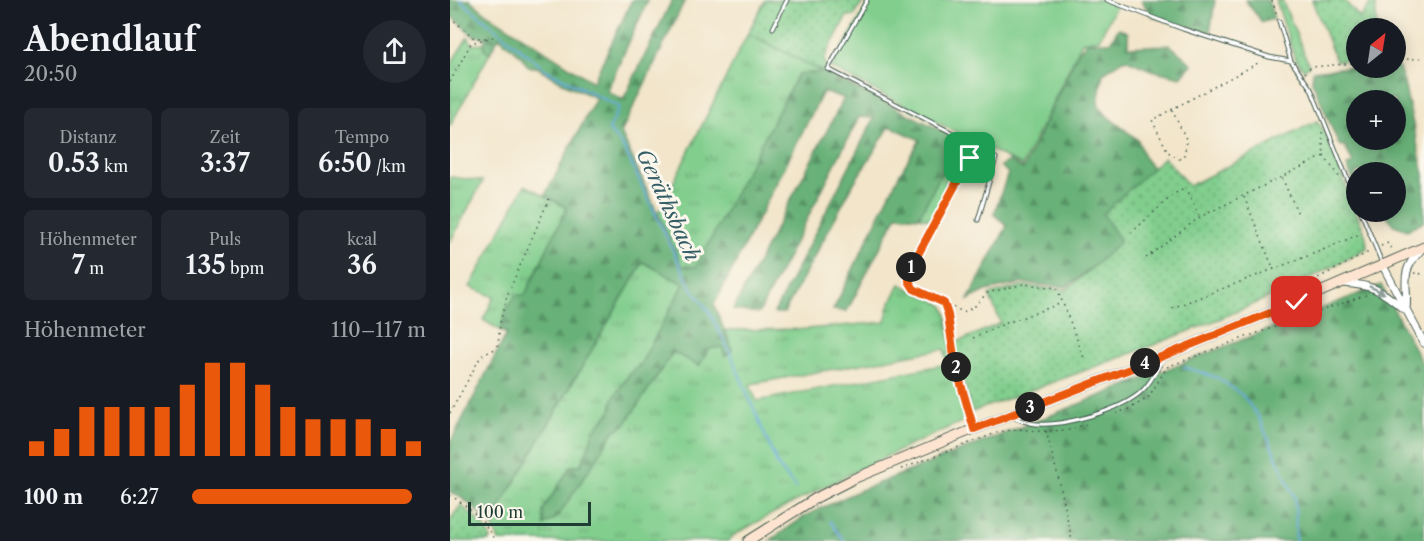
<!DOCTYPE html>
<html lang="de">
<head>
<meta charset="utf-8">
<style>
  :root { --surface:#171b24; --page:#242831; --text:#f1f3f6; --muted:#9ea1a6; --accent:#ea580c }
  body { margin:0; font-family:"Libre Caslon Text",serif; background:var(--page); color:var(--text); height:100vh; display:flex; flex-direction:column; font-size:22px; white-space:nowrap }
  * { box-sizing:border-box; margin:0 }
  p { font-size:20px; color:var(--muted) }
  .icon { flex:none; width:33px; height:33px; fill:none; stroke:currentColor; stroke-width:2; stroke-linecap:round; stroke-linejoin:round }
  .map { position:relative; flex:1; overflow:hidden }
  .drawer { display:flex; flex-direction:column; background:var(--surface); width:450px }
  .drawer>* { flex:none }
  .needle { width:39px; rotate:30deg }
  .tools { position:absolute; left:896px; top:18px; display:grid; gap:12px }
  .tools a { display:grid; place-items:center; width:60px; height:60px; border-radius:50%; background:var(--surface); box-shadow:0 3px 15px #0003; font-size:30px }
  .scale { position:absolute; left:18px; bottom:15px; width:123px; box-sizing:border-box; padding-left:6px; border:3px solid #1f3d34; border-top:0; font-size:16px; line-height:21px; white-space:nowrap; color:#1f3d34; -webkit-text-stroke:4px #fbf7ec; paint-order:stroke }
  .pin { position:absolute; display:grid; place-items:center; width:51px; height:51px; color:#fff; margin:-26px; border-radius:12px; box-shadow:0 3px 9px #0006 }
  .km { position:absolute; width:30px; height:30px; margin:-15px; border-radius:50%; background:#222; color:#fff; font-size:16px; line-height:30px; text-align:center }
  .round { display:grid; place-items:center; flex:none; width:63px; height:63px; border-radius:32px; background:var(--page) }
  .head { display:flex; align-items:center; justify-content:space-between; height:102px; padding:0 24px }
  h1 { font-size:33px; font-weight:600; line-height:45px }
  .stats { display:grid; grid-template-columns:repeat(3,1fr); gap:9px; height:102px; padding:6px 24px }
  .stats div { display:grid; align-content:center; border-radius:9px; background:var(--page); text-align:center }
  .stats b { font-size:26px; font-weight:600 }
  .stats small { font-size:16px; font-weight:400 }
  .stats p { font-size:16px }
  .chart { height:168px; padding:12px 24px }
  .chart p { display:flex; justify-content:space-between }
  .chart svg { width:100%; height:108px; margin-top:6px; stroke:var(--accent); stroke-width:6 }
  ul { padding:0 24px; list-style:none; font-size:20px }
  li { display:grid; grid-template-columns:96px 72px 1fr; align-items:center; height:45px }
  li i { height:15px; border-radius:8px; background:var(--accent) }
  main { display:flex; flex:1; min-height:0 }
  .map>svg:first-child { display:block }
  .grass { fill:url(#grass-tufts); stroke:#508660; stroke-width:1.5; fill-rule:evenodd }
  .forest { fill:url(#forest-firs); stroke:#447756; stroke-width:1.5; fill-rule:evenodd }
  .garden { fill:url(#garden-dots); stroke:#508660; stroke-width:1.5 }
  .pitch { fill:#81ce8d; stroke:#508660; stroke-width:1.5 }
  .lines { fill:none; stroke-linecap:round; stroke-linejoin:round }
  .stream { stroke:#64a9da; stroke-width:2 }
  .service-casing { stroke:#3f564a; stroke-width:5 }
  .minor-casing { stroke:#3f564a; stroke-width:9 }
  .secondary-casing { stroke:#3f564a; stroke-width:11 }
  .path { stroke:#3f564a; stroke-width:1.5; stroke-dasharray:1.5 4.5; stroke-linecap:butt }
  .service { stroke:#fff; stroke-width:3 }
  .minor { stroke:#fff; stroke-width:7 }
  .secondary { stroke:#fde4d0; stroke-width:9 }
  .oneway { fill:#8f9e9a }
  .route-casing { stroke:#fff; stroke-width:12 }
  .route { stroke:#ea580c; stroke-width:8 }
  .labels { text-anchor:middle; stroke-width:6; stroke-linejoin:round; paint-order:stroke }
  .water-label { font-size:21px; font-style:italic; fill:#345d66; stroke:#fbf7ec }
</style>
</head>
<body>
<main>
<section class="drawer">
<div class="head"><div><h1>Abendlauf</h1><p>20:50</p></div><a class="round"><svg class="icon" aria-label="share" viewBox="0 0 24 24"><path d="M12 15V3M7 8l5-5 5 5M5 13v7h14v-7"/></svg></a></div>
<div class="stats">
<div><p>Distanz</p><b>0.53<small> km</small></b></div>
<div><p>Zeit</p><b>3:37</b></div>
<div><p>Tempo</p><b>6:50<small> /km</small></b></div>
</div>
<div class="stats">
<div><p>Höhenmeter</p><b>7<small> m</small></b></div>
<div><p>Puls</p><b>135<small> bpm</small></b></div>
<div><p>kcal</p><b>36</b></div>
</div>
<div class="chart"><p><span>Höhenmeter</span>110–117 m</p>
<svg viewBox="0 0 160 44" preserveAspectRatio="none"><path d="M5 44V38M15 44V33M25 44V24M35 44V24M45 44V24M55 44V24M65 44V15M75 44V6M85 44V6M95 44V15M105 44V24M115 44V29M125 44V29M135 44V29M145 44V33M155 44V38"/></svg>
</div>
<ul>
<li><b>100 m</b>6:27<i style="width:94%"></i></li>
</ul>
</section>
<div class="map">
<svg width="974" height="541" viewBox="0 0 974 541">
  <defs>
    <pattern id="grass-tufts" width="24" height="20" patternUnits="userSpaceOnUse" patternTransform="scale(1.5)"><rect width="24" height="20" fill="#81ce8d"/><path d="M3 7l-1-3M5 7V3M7 7l1-3M15 17l-1-3M17 17v-4M19 17l1-3" fill="none" stroke="#69a874"/></pattern>
    <pattern id="forest-firs" width="22" height="20" patternUnits="userSpaceOnUse" patternTransform="scale(1.5)"><rect width="22" height="20" fill="#68b178"/><path d="M5 1l3.5 6h-7zM16 11l3.5 6h-7z" fill="#559163"/></pattern>
    <pattern id="garden-dots" width="8" height="8" patternUnits="userSpaceOnUse" patternTransform="scale(1.5)"><rect width="8" height="8" fill="#81ce8d"/><path d="M2 2h.1M6 6h.1" fill="none" stroke="#69a874" stroke-width="1.8" stroke-linecap="round"/></pattern>
  </defs>
  <rect width="100%" height="100%" fill="#fbf7ec"/>
  <filter id="ink" filterUnits="userSpaceOnUse"><feTurbulence type="fractalNoise" baseFrequency=".0167" numOctaves="2"/><feDisplacementMap in="SourceGraphic" scale="12" xChannelSelector="R" yChannelSelector="G"/><feConvolveMatrix kernelMatrix="1 2 1 2 8 2 1 2 1" color-interpolation-filters="sRGB"/></filter>
  <filter id="wash" filterUnits="userSpaceOnUse"><feTurbulence type="fractalNoise" baseFrequency=".008" numOctaves="4" result="noise"/><feDisplacementMap in="SourceGraphic" scale="24" xChannelSelector="R" yChannelSelector="G"/><feGaussianBlur stdDeviation="1.35" result="paint"/><feColorMatrix in="noise" values="0 0 0 0 0 0 0 0 0 0 0 0 0 0 0 0 0 1.4 0 .05"/><feComposite in="paint" operator="in"/></filter>
  <g filter="url(#wash)">
    <rect width="100%" height="100%" fill="#f2e5ca"/>
    <path class="grass" d="M826,0H832L859,65L854,70L844,56Z
      M298,33L373,72L348,74L246,268L232,266L208,213Z
      M18,37L23,45L34,43V49L40,53L0,126V65Z
      M509,139L518,146V154L483,220L469,217Z
      M0,177L33,181L0,242Z
      M75,185L117,208L56,334L33,320L44,297L20,287Z
      M193,261L234,284L190,365L178,376L163,399L161,411L143,431L140,444L130,465L121,466L94,510L95,525L165,430L174,425L223,352L272,347L282,349L275,330L357,329L435,322L439,306L450,284L493,305L497,315L502,362L518,419C437,455 361,491 284,535L278,541H49L41,523ZM494,349L497,364L307,401L300,386L301,384Z"/>
    <path class="forest" d="M0,0H20L36,13L143,82L182,0H198L157,91L173,100L222,0H235L171,133L232,266L246,267L348,74L373,72L509,139L469,217L447,215L397,311L383,310L449,175L470,140L440,126L405,181L334,313H324L424,118L409,117L309,313L283,310L394,98L373,92L264,305L282,349L275,356L272,347L259,349L249,366L223,352L174,426L165,430L107,518L94,525L93,510L121,466L131,465L140,444L143,431L161,411L163,399L178,376L190,365L234,284L193,262L41,523L12,498L0,492V443L57,333L51,328L57,308L66,295H75L117,208L95,195L146,98L115,84L87,67H78L72,57L49,37L40,53L34,49L35,37L24,36L0,15Z
      M691,0H765L760,33L703,17Z
      M795,0H818L824,19L812,22Z
      M669,28L678,33V47L720,45L742,64L731,77L701,70L675,59L653,73L648,104L657,116L688,140L694,157L703,168L653,214L671,241L648,263L616,287L572,283L536,291L518,300L557,226L544,214L558,173L550,166L559,161L573,169L628,52L637,42H660Z
      M945,62H947L954,83L974,175V221L957,230L944,225L934,212H945V172H906V186L897,166L903,163L895,146L889,145L862,81L863,71L906,66L945,68ZM906,100H945V140H906Z
      M931,285L974,367V541H319L357,515L406,492Z"/>
    <path class="garden" d="M315,0H414L404,16H397L374,59L376,67L373,72L298,33Z
      M862,0H894L910,18L923,0H925L927,28H906V60L886,61Z
      M867,121L876,135L916,237L917,248C793,318 655,362 522,412L503,344L551,323L539,295L572,286L616,290L648,263L671,241L653,214L714,157L739,186Z
      M11,505L33,525L41,539L39,541H0V520Z"/>
    <path class="pitch" d="M420,0H653L666,6L649,39L632,42L572,166L381,68Z"/>
    <g class="lines">
      <path class="stream" d="M10,0L96,70L169,107L159,130L174,148L239,284L259,312L278,348L328,466L346,488
        M734,367L768,378L792,395L808,416L845,498L846,541
        M380,521L394,541"/>
    </g>
  </g>
  <g filter="url(#ink)">
    <g class="lines">
      <defs>
        <path id="service" d="M417,0L378,69L524,144L546,158L528,220
          M657,0L733,29L819,57L841,61
          M829,21L841,61L861,89L906,200
          M323,28L337,0
          M911,212L932,263
          M562,417C568,419 574,422 580,423C608,429 673,410 693,390C702,381 707,370 713,359
          M524,428L505,364L498,315L494,303L464,289L459,281V271L520,158L524,144"/>
        <path id="minor" d="M932,264L974,343
          M893,283C921,285 931,289 952,308
          M956,310C959,283 948,274 970,251"/>
        <path id="secondary" d="M298,541L366,498L403,479L524,429L716,355L847,302L974,247"/>
      </defs>
      <use href="#service" class="service-casing"/>
      <use href="#minor" class="minor-casing"/>
      <use href="#secondary" class="secondary-casing"/>
      <path class="path" d="M822,0L827,16
        M0,17L24,38H37
        M945,60L974,58
        M855,73L861,67L906,63
        M0,82L21,43L43,37
        M722,110L737,141L734,155L729,159L718,152L702,120L810,62
        M872,132L874,156L890,178
        M832,178L849,216
        M794,197L824,270
        M681,233L724,194L736,187L749,216
        M931,246L938,243L942,250
        M696,258L750,217L874,156
        M964,273L970,274L974,272
        M835,292L868,278L921,251
        M503,307L513,312L524,307L537,293L574,284L607,288L634,358
        M722,308L868,252L912,233
        M523,338L554,324L612,303
        M0,413L31,356L43,350L48,345L50,323L57,296L99,199
        M666,413L679,409L698,398L717,367L796,337L916,295
        M596,431L610,484L622,541
        M451,469L549,432L568,429L589,431L619,430L636,424
        M0,495C21,509 33,518 45,541"/>
      <use href="#service" class="service"/>
      <use href="#minor" class="minor"/>
      <use href="#secondary" class="secondary"/>
    </g>
    <defs><path id="oneway-solid" d="M-6-.8H1V-3.2L6.5 0L1 3.2V.8H-6Z" transform="scale(1.5)"/></defs>
    <use class="oneway" href="#oneway-solid" transform="translate(927 290) rotate(26)"/>
  </g>
  <g class="lines" filter="url(#ink)">
    <defs>
      <path id="route" d="M520,158L459,271V281L464,289L494,303L498,315L505,364L524,429L716,355L847,302"/>
    </defs>
    <use href="#route" class="route-casing"/>
    <use href="#route" class="route"/>
  </g>
  <g class="labels">
    <g class="water-label">
      <text transform="translate(218 205) rotate(65)" y="7">Geräthsbach</text>
    </g>
  </g>
</svg>
<div class="tools">
<a><svg class="needle" viewBox="-14 -14 28 28"><path d="M0-13l5 13h-10z" fill="#e53935"/><path d="M0 13l5-13h-10z" fill="#9ea1a6"/></svg></a>
<a>+</a>
<a>−</a>
</div>
<div class="scale">100 m</div>
<div class="pin" style="left:520px;top:158px;background:#1e9e55"><svg class="icon" aria-label="arrive" viewBox="0 0 24 24"><path d="M6 21V4h12l-3 4 3 4H6"/></svg></div>
<div class="pin" style="left:847px;top:302px;background:#d93025"><svg class="icon" aria-label="check" viewBox="0 0 24 24"><path d="M5 12l5 5 9-10"/></svg></div>
<b class="km" style="left:461px;top:267px">1</b>
<b class="km" style="left:506px;top:367px">2</b>
<b class="km" style="left:580px;top:407px">3</b>
<b class="km" style="left:695px;top:363px">4</b>
</div>
</main>
</body>
</html>
